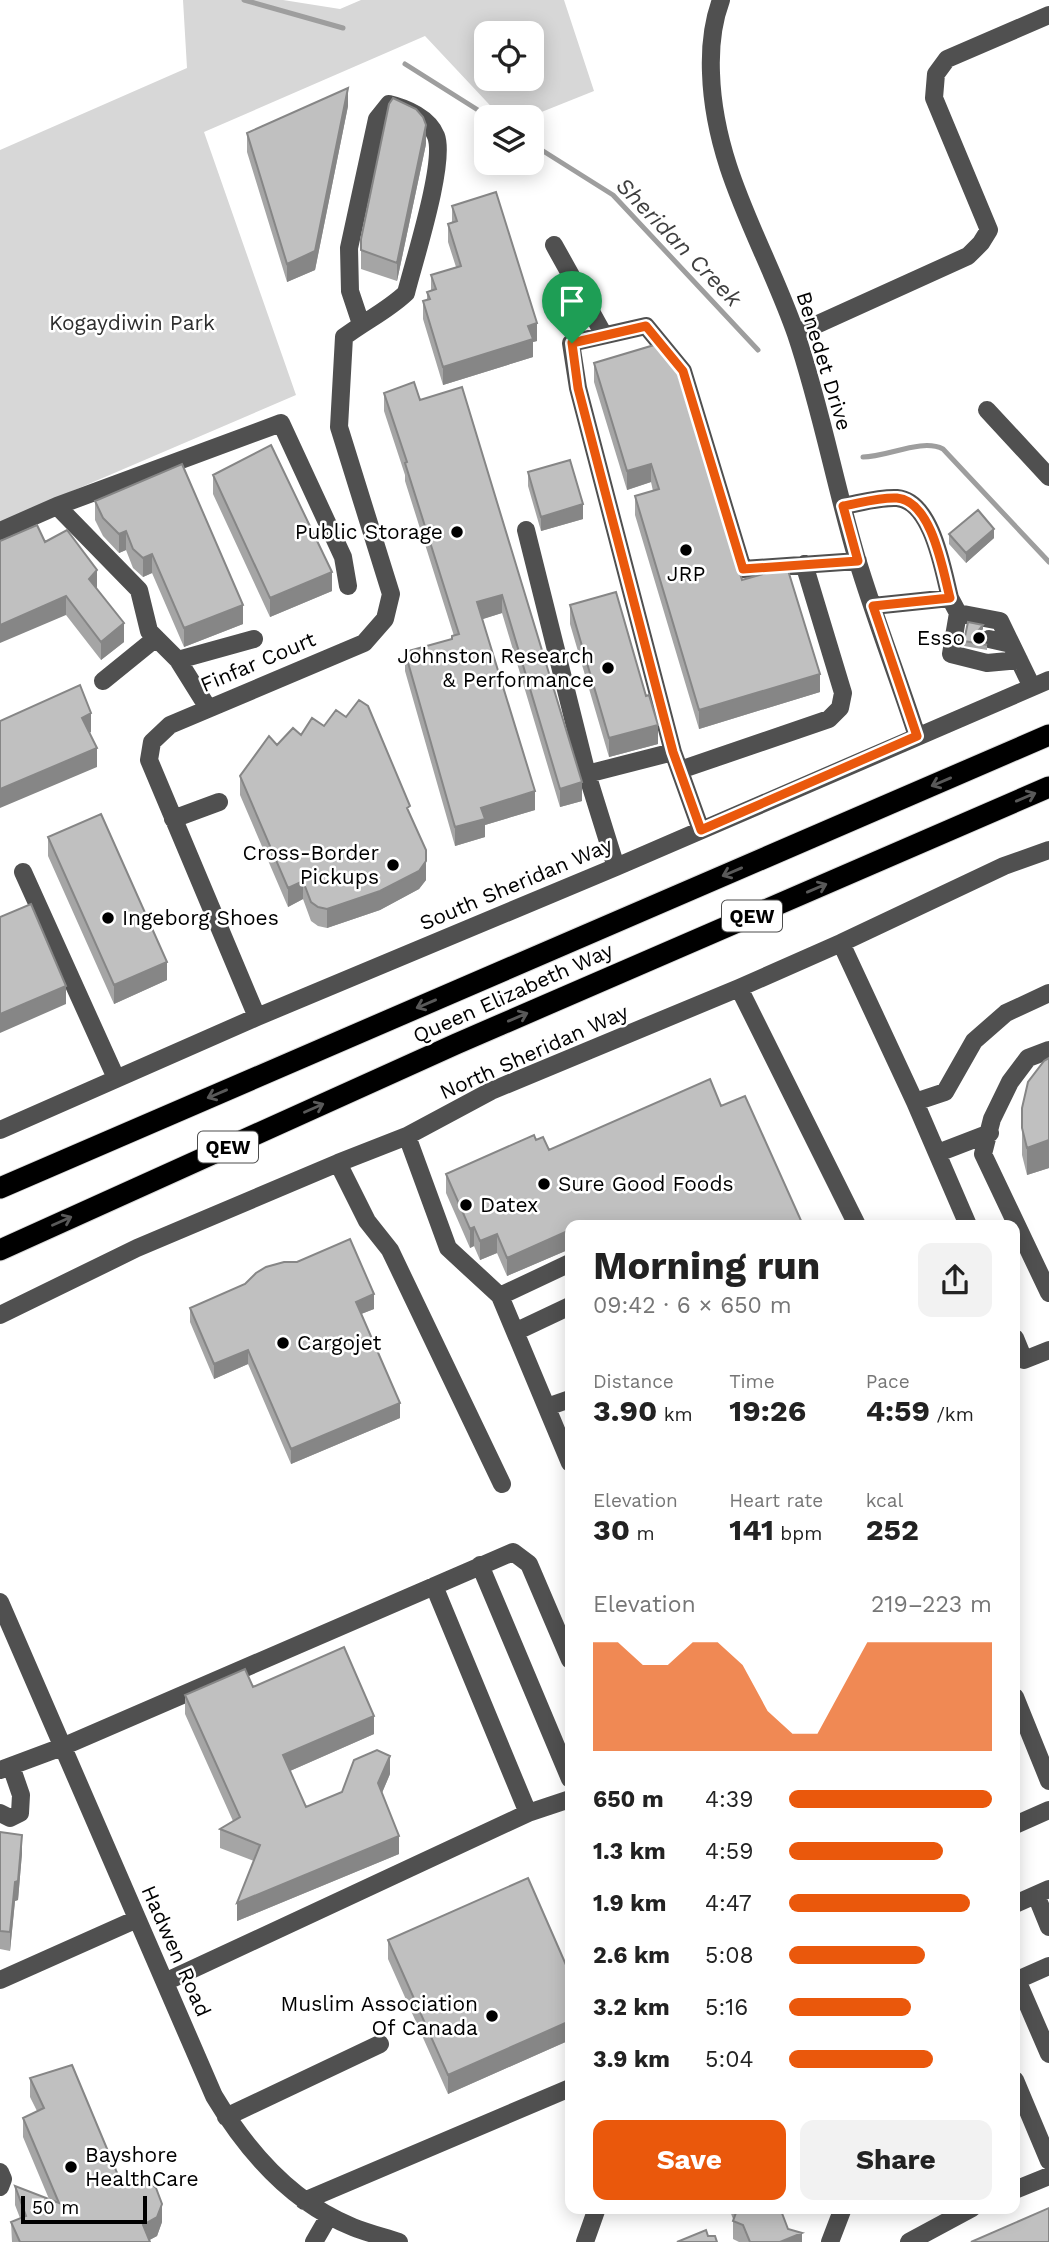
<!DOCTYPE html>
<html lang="en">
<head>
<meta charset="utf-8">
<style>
  :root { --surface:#fff; --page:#f2f2f2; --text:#222; --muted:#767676; --accent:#ea580c }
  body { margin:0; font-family:"Work Sans",sans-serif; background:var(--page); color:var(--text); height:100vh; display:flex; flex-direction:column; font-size:26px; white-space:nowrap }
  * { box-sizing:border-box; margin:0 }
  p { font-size:23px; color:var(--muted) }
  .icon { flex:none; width:38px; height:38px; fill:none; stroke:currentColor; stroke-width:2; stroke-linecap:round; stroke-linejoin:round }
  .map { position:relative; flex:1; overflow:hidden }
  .side { position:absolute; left:565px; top:1220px; width:455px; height:994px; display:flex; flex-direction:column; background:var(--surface); border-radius:14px; box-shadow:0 4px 18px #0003 }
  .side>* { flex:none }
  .controls { position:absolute; left:474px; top:21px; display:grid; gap:14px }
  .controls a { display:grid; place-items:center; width:70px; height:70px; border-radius:14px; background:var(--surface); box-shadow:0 4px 18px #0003; font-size:35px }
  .scale { position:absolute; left:21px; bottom:18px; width:126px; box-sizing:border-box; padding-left:7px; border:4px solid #000; border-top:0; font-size:19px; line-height:24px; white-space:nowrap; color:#000; -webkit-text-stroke:5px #fff; paint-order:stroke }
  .pin { position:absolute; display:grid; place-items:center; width:60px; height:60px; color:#fff; margin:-72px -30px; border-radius:50% 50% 50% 0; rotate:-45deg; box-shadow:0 0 7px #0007 }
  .pin .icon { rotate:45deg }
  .round { display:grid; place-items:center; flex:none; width:74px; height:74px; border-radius:14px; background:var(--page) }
  .head { display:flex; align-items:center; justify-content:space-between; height:119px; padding:0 28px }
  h1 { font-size:38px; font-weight:700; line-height:52px }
  .figures { display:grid; grid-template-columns:repeat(3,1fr); gap:10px; height:119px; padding:7px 28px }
  .figures div { display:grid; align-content:center }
  .figures b { font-size:30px; font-weight:700 }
  .figures small { font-size:19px; font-weight:400 }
  .figures p { font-size:19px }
  .chart { height:196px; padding:14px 28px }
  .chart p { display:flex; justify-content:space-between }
  .chart svg { width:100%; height:126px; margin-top:7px; fill:var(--accent); opacity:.7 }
  .button { display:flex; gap:14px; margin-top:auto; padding:14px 28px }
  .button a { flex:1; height:80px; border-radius:14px; background:var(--accent); color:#fff; font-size:28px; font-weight:700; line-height:80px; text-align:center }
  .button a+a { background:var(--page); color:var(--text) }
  ul { padding:0 28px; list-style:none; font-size:23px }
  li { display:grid; grid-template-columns:112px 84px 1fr; align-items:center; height:52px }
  li i { height:18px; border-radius:9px; background:var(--accent) }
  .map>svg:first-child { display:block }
  .green { fill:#d7d7d7; fill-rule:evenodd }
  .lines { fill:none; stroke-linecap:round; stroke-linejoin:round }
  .stream { stroke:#9e9e9e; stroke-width:5 }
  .highway-casing { stroke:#dbdbdb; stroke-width:23 }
  .minor { stroke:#505050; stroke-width:18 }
  .highway { stroke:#000; stroke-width:21 }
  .wall { fill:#a5a5a5 }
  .shaded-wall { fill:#868686 }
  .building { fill:#c0c0c0; stroke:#868686; stroke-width:2 }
  .oneway { stroke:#595959 }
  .route-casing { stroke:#fff; stroke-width:14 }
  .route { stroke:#ea580c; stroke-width:9 }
  .poi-dot { fill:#000; stroke:#fff; stroke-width:2.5 }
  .labels { text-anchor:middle; stroke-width:5; stroke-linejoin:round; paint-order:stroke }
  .shield { fill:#fff; stroke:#4c4c4c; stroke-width:2 }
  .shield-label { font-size:19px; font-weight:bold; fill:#000 }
  .park-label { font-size:21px; fill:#2e2e2e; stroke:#fff }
  .street-label { font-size:21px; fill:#000; stroke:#fff }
  .poi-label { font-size:21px; fill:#000; stroke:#fff; text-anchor:end }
  .water-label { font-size:23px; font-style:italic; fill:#3f3f3f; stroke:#fff }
</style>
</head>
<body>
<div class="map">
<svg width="1049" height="2242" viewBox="0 0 1049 2242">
  <rect width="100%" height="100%" fill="#fff"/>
  <path class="green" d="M183,0H283L340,9L361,0H564L594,91L529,117H501L425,36L204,132L296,395L0,522V150L187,68ZM486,33H532V79H486Z"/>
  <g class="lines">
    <path class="stream" d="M244,0L343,28
      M405,64L489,117
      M532,144L613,195L758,350
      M863,457C887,457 922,438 943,449L1049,562"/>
    <defs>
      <path id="highway" d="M0,1188L1049,735
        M0,1250L456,1044L1049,787"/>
    </defs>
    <use href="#highway" class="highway-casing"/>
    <path class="minor" d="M721,0C712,24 710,48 711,73C714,170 765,245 796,334C821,408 835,485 857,559C875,619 898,677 917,736
      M554,245L604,335
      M796,334L968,256L981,243L989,230L934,98L936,74L947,59L1049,15
      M987,410L1049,477
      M57,506L281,423L343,557L348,586
      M843,506C860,503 880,497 897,498C932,501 943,570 950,598L873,606
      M526,530L587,774L616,867
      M0,531L57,506L139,590L149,631L178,660L208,708
      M950,598L958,613L951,654L987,663L1019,660
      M958,613L1000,621L1032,687
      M989,639L1011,644
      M178,660L254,639
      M103,681L156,638
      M680,770L829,719L840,708L843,693L804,564
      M587,774L673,752
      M173,819L219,802
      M701,830L673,752L578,388L571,343L646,326L683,371L743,569L858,561
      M23,872L116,1078
      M841,943L915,1102L968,1225
      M739,988L857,1225
      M257,1017L149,760L152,742L170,725L364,643L385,619L391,594L339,427L344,337C365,321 387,311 406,293C414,261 446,162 436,136C429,118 406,108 389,104L377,119L349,248L350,291L361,324
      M1049,1050L1028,1058L1010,1082L992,1119L983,1154L1049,1293
      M915,1102L945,1092L974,1041L1006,1013L1049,993
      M0,1130L257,1017L616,867L1049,680
      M407,1136L448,1248L500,1296L570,1463
      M938,1153L990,1133
      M338,1163L367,1221L390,1250L502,1484
      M500,1296L570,1263
      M0,1315L137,1248L338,1163L407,1136L491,1091L739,988L841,943L1004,866L1049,850
      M515,1332L570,1306
      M1015,1338L1024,1360L1049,1350
      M547,1407L570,1399
      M480,1565L570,1779
      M434,1586L528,1813
      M0,1602L214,2096C247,2151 292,2203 353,2227C368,2233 384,2237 399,2242
      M1015,1697L1049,1781
      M0,1770L62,1747L513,1552L529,1564L570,1660
      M0,1813L10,1818L20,1813L21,1795L11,1766
      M1015,1825L1049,1810
      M1036,1895L1049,1927
      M1015,1904L1049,1889
      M0,1980L137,1919
      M1017,1980L1049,2054
      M1015,1981L1049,1966
      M165,1982L528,1813L570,1799
      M1015,2080L1049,2161
      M226,2117L380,2044
      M0,2172L3,2179L0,2187
      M1015,2190L1049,2176
      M304,2201L570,2088
      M314,2242L329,2216
      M585,2242L597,2208
      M830,2242L843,2208
      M909,2242L972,2208"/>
    <use href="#highway" class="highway"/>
  </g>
  <path class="wall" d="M348,106L315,270L287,282L247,152V133Z
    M426,144L397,281L361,269V239Z
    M452,206L537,341L533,342V357L443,385L423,319V301L427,300V292L431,291V275L456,267L448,242V224L452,223Z
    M594,363L742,580L820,692L699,729L635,515V496L653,491L651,482L627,490L594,382Z
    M462,387L582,801L560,807L502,613L482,619L535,810L485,825V837L455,846L405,671V652L452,639V636H454L405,481V475L384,411V393L420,400Z
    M528,472L583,519L541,531L528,486Z
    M213,475L332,591L270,617L213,494Z
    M95,501L243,624L184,647L152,573L143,577L133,568L126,550L119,553L103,536L95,520Z
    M949,534L994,538L966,563L949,544Z
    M45,542L97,589L124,642L101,660L66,615Z
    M570,605L658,744L609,757L570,624Z
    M983,629L978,636L981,642L987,645V650L964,646V641Z
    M324,726L410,816L426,880L419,889L380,910L327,928L318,926L311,921L303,899L288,907L240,795V776L277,745Z
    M48,837L167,980L114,1004L48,856Z
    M1049,1058V1168L1027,1175L1022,1155V1108Z
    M446,1174L570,1225V1249L507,1276L497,1253L480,1260L474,1246L470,1248L446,1193Z
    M190,1308L374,1309L361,1314L400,1418L291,1464L248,1364L214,1379L190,1322Z
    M253,1687L374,1734L290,1771L306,1807L390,1774L382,1793L399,1854L237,1921L254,1861L220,1848V1829L233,1821L185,1714V1695Z
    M0,1832L22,1853L18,1900L15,1901L10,1951L0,1949Z
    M388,1940L570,1974V2040L448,2094L388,1959Z
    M30,2078L120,2180L162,2222L157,2236L149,2240L150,2242H12L11,2222L20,2218L15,2205V2186L49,2199L23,2137V2118L37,2111L30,2097Z
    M725,2208H783V2217L788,2229L802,2242H739L733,2239V2219L730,2211Z"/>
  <path class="shaded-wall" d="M348,88V106L315,270L287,282V264Z
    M426,125V144L397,281V263Z
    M537,323V341L533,342V357L443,385V367L528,326Z
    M651,464V482L627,490V471Z
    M583,504V519L541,531V517Z
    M994,529V538L966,563V553Z
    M126,531V550L119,553V534Z
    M152,554V573L143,577V558Z
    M97,570V589L89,579Z
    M332,572V591L270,617V598Z
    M502,595V613L477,621V602Z
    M66,596V615L0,643V625Z
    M243,605V624L184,647V628Z
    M124,623V642L101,660V642Z
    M983,625V629L978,636V631Z
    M820,674V692L699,729V710Z
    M91,713V732L82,737V718Z
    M658,725V744L609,757V738Z
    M97,748V767L0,808V789Z
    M582,782V801L560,807V789Z
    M535,791V810L485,825V837L455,846V827L481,808Z
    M426,850V880L419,889L380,910L327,928V909Z
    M303,881V899L288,907V888Z
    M167,962V980L114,1004V985Z
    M66,986V1004L0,1033V1014Z
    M1049,1140V1168L1027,1175V1148Z
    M474,1227V1246L470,1248V1229Z
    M570,1230V1249L507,1276V1258Z
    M497,1234V1253L480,1260V1241Z
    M374,1294V1309L356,1316V1302Z
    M248,1350V1364L214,1379V1364Z
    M400,1403V1418L291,1464V1449Z
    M374,1716V1734L283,1774V1755Z
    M390,1756V1774L378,1802V1783Z
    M22,1835V1853L18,1900L15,1901L10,1951V1932L15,1882Z
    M399,1836V1854L237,1921V1903Z
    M570,2021V2040L448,2094V2075Z
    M162,2204V2222L157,2236L146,2242L143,2225Z
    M802,2233V2242H780Z"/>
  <path class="building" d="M348,88L315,251L287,264L247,133Z
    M393,98L416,109L423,117L426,125L397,263L361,250V239L389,104Z
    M496,192L537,323L528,326L533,339L443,367L423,301L430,299L427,292L436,289L431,275L461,266L448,224L457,221L452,206Z
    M661,343L673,358L742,580L787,567L820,674L699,710L635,496L659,489L651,464L627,471L594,363Z
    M414,382L420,400L462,387L582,782L560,789L502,595L477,602L535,791L481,808L485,819L455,827L405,652L452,639V636L459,634L405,463L407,462L384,393Z
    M271,445L332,572L270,598L213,475Z
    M570,460L583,504L541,517L528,472Z
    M182,464L243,605L184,628L152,554L143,558L133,549L126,531L119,534L103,518L95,501Z
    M978,510L994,529L966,553L949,534Z
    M37,525L45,542L67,530L97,570L89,579L124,623L101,642L66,596L0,625V541Z
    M616,592L646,696L649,695L658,725L609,738L570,605Z
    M968,622L983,625L978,631V637L981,642L987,645L964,641Z
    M80,685L91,713L82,718L97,748L0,789V721Z
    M359,700L368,706L410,806L407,808L426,850V861L419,871L380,891L327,909L318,907L311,902L303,881L288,888L240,776L269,736L277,745L293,728L301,735L312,718L324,726L336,710L346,717Z
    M101,814L167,962L114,985L48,837Z
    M31,904L66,986L0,1014V917Z
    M1049,1058V1140L1027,1148L1022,1128V1108L1028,1082L1044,1061Z
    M710,1079L721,1106L745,1096L803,1225H570V1230L507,1258L497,1234L480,1241L474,1227L470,1229L446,1174L534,1135L536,1140L543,1137L549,1150Z
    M350,1239L374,1294L356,1302L400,1403L291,1449L248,1350L214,1364L190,1308L245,1284L256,1273L266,1267L284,1262H297Z
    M344,1647L374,1716L283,1755L306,1807L342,1792L354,1760L377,1750L390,1756L378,1783L399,1836L237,1903L260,1845L220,1829L240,1817L185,1695L245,1669L253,1687Z
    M0,1832L22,1835L18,1881L15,1882L10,1932L0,1931Z
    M528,1878L570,1974V2021L448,2075L388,1940Z
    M72,2065L120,2180L145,2178L156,2188L162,2204L157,2217L143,2225L150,2242H20L11,2222L26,2216L15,2186L59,2203L23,2118L44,2108L30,2078Z
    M736,2208H780L788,2229L802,2233L780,2242H750L743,2225L733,2221L737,2210Z
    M1049,2208V2242H971Z
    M706,2230L708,2236H715L717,2242H677Z"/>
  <defs><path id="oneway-shaft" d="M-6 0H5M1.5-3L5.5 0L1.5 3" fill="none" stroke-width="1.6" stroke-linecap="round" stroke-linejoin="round" transform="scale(1.75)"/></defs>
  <g class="oneway">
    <use href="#oneway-shaft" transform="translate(941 782) rotate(157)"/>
    <use href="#oneway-shaft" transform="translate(1026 797) rotate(-23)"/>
    <use href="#oneway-shaft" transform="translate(732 872) rotate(157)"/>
    <use href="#oneway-shaft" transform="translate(817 888) rotate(-23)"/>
    <use href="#oneway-shaft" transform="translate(426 1004) rotate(157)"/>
    <use href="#oneway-shaft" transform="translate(518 1017) rotate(-23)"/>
    <use href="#oneway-shaft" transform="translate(217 1094) rotate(157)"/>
    <use href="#oneway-shaft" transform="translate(314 1108) rotate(-24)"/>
    <use href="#oneway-shaft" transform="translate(62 1221) rotate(-24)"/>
  </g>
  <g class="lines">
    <defs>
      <path id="route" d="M646,326L683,371L743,569L858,561L843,506C860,503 880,497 897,498C932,501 943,571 950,598L873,606L917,736L701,830L673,752L578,388L572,343Z"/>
    </defs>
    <use href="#route" class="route-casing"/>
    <use href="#route" class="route"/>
  </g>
  <g class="poi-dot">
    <circle cx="457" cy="532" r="7"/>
    <circle cx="686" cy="550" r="7"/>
    <circle cx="979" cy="638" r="7"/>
    <circle cx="608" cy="668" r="7"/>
    <circle cx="393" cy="865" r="7"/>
    <circle cx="108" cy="918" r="7"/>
    <circle cx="544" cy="1184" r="7"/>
    <circle cx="466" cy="1205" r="7"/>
    <circle cx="283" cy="1343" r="7"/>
    <circle cx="492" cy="2016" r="7"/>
    <circle cx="71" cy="2167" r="7"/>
  </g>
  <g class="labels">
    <g class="shield">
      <rect x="722" y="900.5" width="60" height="31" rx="5"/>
      <rect x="198" y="1131.5" width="60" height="31" rx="5"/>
    </g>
    <g class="shield-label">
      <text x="752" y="923">QEW</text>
      <text x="228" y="1154">QEW</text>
    </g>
    <g class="park-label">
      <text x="132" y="330">Kogaydiwin Park</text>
    </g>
    <g class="street-label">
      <text transform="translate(824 361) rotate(73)" y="7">Benedet Drive</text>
      <text transform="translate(258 662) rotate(-23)" y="7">Finfar Court</text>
      <text transform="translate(516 884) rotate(-23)" y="7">South Sheridan Way</text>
      <text transform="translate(513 993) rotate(-24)" y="7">Queen Elizabeth Way</text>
      <text transform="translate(534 1052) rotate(-24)" y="7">North Sheridan Way</text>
      <text transform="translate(176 1951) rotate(66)" y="7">Hadwen Road</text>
    </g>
    <g class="poi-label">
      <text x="443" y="539">Public Storage</text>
      <text x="686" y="581" text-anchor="middle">JRP</text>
      <text x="965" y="645">Esso</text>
      <text x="594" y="663">Johnston Research<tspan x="594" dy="24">&amp; Performance</tspan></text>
      <text x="379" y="860">Cross-Border<tspan x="379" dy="24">Pickups</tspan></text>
      <text x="122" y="925" text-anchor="start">Ingeborg Shoes</text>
      <text x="558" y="1191" text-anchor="start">Sure Good Foods</text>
      <text x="480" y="1212" text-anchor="start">Datex</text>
      <text x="297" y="1350" text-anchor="start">Cargojet</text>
      <text x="478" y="2011">Muslim Association<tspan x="478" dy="24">Of Canada</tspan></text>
      <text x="85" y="2162" text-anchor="start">Bayshore<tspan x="85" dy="24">HealthCare</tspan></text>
    </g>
    <g class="water-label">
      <text transform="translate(679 242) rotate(46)" y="8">Sheridan Creek</text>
    </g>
  </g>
</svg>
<div class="controls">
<a><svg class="icon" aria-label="locate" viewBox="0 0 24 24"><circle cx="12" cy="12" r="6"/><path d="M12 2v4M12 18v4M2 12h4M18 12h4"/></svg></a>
<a><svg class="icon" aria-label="layers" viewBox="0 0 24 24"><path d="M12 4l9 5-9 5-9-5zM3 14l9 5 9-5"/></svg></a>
</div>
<div class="scale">50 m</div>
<div class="pin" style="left:572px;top:343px;background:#1e9e55"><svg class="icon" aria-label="arrive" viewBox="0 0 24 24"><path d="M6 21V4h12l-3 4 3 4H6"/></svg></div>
<section class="side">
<div class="head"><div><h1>Morning run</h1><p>09:42 · 6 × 650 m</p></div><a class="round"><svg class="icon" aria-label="share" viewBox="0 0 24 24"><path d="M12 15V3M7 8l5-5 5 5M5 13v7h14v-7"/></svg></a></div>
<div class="figures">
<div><p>Distance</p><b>3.90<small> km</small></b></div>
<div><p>Time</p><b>19:26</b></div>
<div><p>Pace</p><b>4:59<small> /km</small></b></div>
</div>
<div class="figures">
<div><p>Elevation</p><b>30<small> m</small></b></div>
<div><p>Heart rate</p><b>141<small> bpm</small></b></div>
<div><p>kcal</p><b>252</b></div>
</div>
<div class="chart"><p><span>Elevation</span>219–223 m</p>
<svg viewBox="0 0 160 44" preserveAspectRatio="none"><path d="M0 44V6L10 6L20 14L30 14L40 6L50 6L60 14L70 30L80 38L90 38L100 22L110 6L120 6L130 6L140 6L150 6L160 6V44z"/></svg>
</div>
<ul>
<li><b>650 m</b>4:39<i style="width:100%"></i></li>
<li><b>1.3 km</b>4:59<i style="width:76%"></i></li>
<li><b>1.9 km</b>4:47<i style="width:89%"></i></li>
<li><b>2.6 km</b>5:08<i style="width:67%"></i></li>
<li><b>3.2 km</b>5:16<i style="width:60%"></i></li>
<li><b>3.9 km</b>5:04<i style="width:71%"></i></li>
</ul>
<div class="button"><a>Save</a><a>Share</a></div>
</section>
</div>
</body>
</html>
